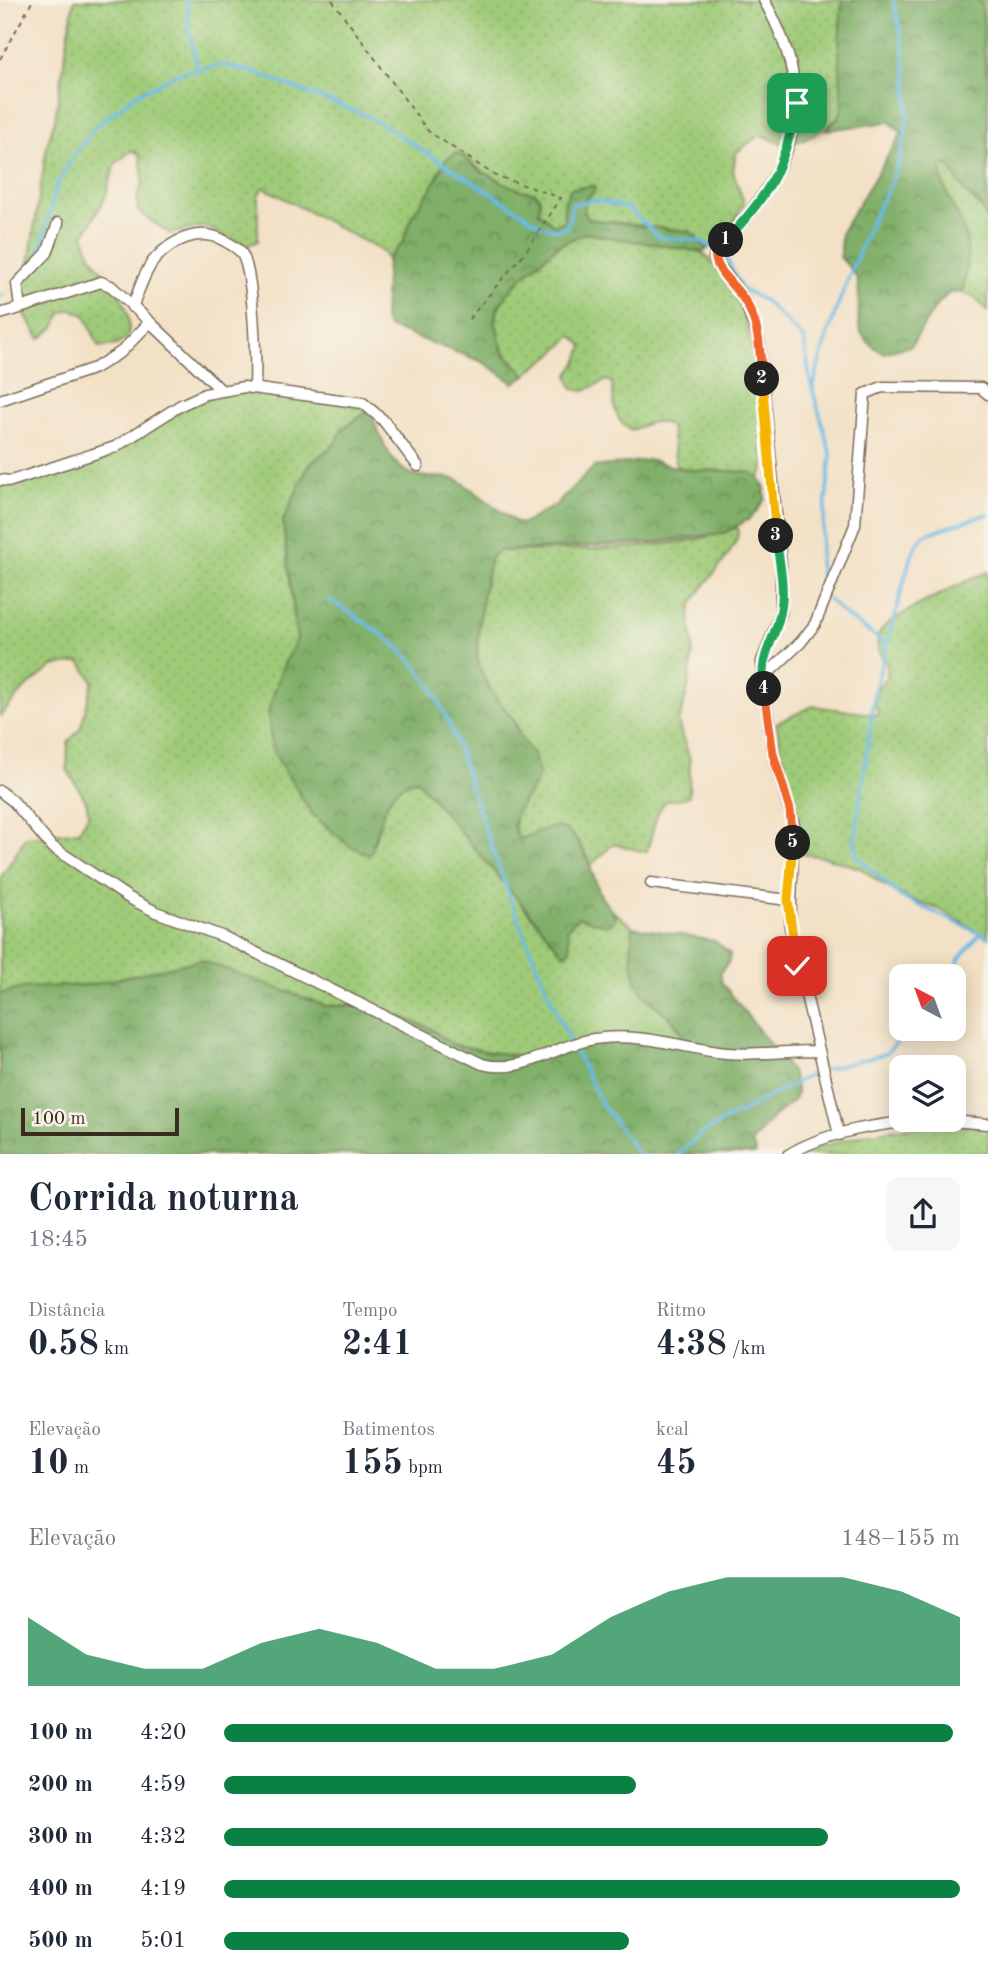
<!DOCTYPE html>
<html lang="pt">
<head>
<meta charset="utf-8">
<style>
  :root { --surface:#fff; --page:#f6f6f7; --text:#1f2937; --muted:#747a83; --accent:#0b8043 }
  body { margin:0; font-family:"Old Standard TT",serif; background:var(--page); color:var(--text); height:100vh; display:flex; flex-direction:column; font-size:26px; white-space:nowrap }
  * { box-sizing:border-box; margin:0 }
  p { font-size:23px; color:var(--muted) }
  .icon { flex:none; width:38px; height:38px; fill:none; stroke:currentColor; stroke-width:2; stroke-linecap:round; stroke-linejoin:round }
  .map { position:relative; height:1154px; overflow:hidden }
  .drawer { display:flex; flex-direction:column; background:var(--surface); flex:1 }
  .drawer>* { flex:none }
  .needle { width:46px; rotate:319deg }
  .fabs { position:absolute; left:889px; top:964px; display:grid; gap:14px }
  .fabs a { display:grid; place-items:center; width:77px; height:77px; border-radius:14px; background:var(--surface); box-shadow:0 4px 18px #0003; font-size:35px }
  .scale { position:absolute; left:21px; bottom:18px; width:158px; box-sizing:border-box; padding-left:7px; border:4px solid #3b2a1e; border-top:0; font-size:19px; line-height:24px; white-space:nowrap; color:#3b2a1e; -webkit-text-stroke:5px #f7f3e8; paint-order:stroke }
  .pin { position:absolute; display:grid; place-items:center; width:60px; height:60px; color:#fff; margin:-30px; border-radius:14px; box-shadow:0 4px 10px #0006 }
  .km { position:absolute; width:35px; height:35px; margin:-18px; border-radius:50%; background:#222; color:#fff; font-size:19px; line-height:35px; text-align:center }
  .round { display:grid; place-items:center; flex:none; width:74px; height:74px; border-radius:14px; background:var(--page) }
  .overview { display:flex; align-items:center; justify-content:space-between; height:119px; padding:0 28px }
  h1 { font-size:38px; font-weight:800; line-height:52px }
  .figures { display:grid; grid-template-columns:repeat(3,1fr); gap:10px; height:119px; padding:7px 28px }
  .figures div { display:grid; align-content:center }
  .figures b { font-size:35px; font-weight:800 }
  .figures small { font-size:19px; font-weight:400 }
  .figures p { font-size:19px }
  .chart { height:196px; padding:14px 28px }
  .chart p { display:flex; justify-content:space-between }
  .chart svg { width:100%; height:126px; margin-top:7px; fill:var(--accent); opacity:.7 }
  ul { padding:0 28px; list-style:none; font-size:23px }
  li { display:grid; grid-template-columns:112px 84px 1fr; align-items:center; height:52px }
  li i { height:18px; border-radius:9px; background:var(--accent) }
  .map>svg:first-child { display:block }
  .grass { fill:url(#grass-dots); stroke:#6d7a4b; stroke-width:2 }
  .forest { fill:url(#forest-crowns); stroke:#5d6c43; stroke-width:2 }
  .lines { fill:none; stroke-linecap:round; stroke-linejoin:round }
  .stream { stroke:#6abae5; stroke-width:3.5 }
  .street-casing { stroke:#7b6a59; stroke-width:13 }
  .path { stroke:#7b6a59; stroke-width:2; stroke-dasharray:5 5; stroke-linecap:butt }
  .street { stroke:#fff; stroke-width:10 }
  .split-1-casing { stroke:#fff; stroke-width:14 }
  .split-2-casing { stroke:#fff; stroke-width:14 }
  .split-3-casing { stroke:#fff; stroke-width:14 }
  .split-4-casing { stroke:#fff; stroke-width:14 }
  .split-5-casing { stroke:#fff; stroke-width:14 }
  .split-6-casing { stroke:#fff; stroke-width:14 }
  .split-1 { stroke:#22a559; stroke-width:9 }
  .split-2 { stroke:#f0652b; stroke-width:9 }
  .split-3 { stroke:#f5b400; stroke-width:9 }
  .split-4 { stroke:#22a559; stroke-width:9 }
  .split-5 { stroke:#f0652b; stroke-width:9 }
  .split-6 { stroke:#f5b400; stroke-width:9 }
</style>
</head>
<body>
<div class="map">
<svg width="988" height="1155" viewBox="0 0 988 1155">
  <defs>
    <pattern id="grass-dots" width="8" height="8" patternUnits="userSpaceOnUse" patternTransform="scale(1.75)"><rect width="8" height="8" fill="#9fcb78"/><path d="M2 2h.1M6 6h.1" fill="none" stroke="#8aae67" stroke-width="1.8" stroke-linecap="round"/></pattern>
    <pattern id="forest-crowns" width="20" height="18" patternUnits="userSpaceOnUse" patternTransform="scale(1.75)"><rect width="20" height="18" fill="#7faf68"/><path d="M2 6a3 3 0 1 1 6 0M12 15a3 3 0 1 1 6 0" fill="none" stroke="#698f55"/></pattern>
  </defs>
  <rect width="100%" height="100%" fill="#f7f3e8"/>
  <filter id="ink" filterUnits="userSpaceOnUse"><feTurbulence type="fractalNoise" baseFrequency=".0143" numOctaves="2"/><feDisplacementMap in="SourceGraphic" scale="14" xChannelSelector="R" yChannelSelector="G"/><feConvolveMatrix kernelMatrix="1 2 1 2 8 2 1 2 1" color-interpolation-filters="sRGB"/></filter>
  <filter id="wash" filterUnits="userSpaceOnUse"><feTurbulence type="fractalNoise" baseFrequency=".00686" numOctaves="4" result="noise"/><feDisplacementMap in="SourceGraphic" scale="28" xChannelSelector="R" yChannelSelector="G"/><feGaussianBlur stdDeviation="1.57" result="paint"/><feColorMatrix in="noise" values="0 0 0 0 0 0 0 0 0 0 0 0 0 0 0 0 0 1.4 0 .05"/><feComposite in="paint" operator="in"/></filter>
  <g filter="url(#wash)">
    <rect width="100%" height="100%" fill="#f3e1c6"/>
    <path class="grass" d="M74,0H842L839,47L842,109C836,126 800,146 781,143C773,141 768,136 759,135L736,153L733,171L744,203L734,222L707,249L691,232L588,219L584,210L585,200L594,192V186L570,189L564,221L554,226L539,212L540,199L535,192C509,192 480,171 462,154L443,164L434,184L412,216L403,243L387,259L382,251L263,187L258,196V241L247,246L204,226L170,234L138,211L137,199L143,181L140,155L132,150L115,164L105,198L84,235C90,272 137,293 128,336L117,345L99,347L85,315L71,309L61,313L55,327L40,339L22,309L47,145L55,119Z
      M979,0H988V77C980,51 987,17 979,0Z
      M947,164L967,194L984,210L988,221V312L974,297L962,293C966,274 969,257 966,237C961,214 940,192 942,168Z
      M585,233L702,252C762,309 757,392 764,468L759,478C735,464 701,476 676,466L671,428C656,415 646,426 631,430C612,420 614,401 612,382L606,380L584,391L573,389L568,375L578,361L583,346L574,337H570C558,353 541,361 526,375C481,332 487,310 531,269C548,254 563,240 585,233Z
      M245,390L343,400L369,411L342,428L336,443L309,465L283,521L297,639L369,855C381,830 381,785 417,780L563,953L567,954V929L578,917L611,924L615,919L614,912L633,927C630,944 632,971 639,987C650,1010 683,1016 683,1045L548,1051L521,1056L490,1052L451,1044L372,1005L326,1006L201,960L90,985L23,988L0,994V879L26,837L79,831L89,814L86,801L67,769L68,743L81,727L93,681L80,662L53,666L24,689L0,716V485H14L118,449L179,410L203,398Z
      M737,527C745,546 700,584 692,605C687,620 693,632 693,648C691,674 687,699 678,722L690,760L689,796C682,800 674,798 667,801C654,808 653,839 646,852L613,844L591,865L587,855L539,832L519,839C506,825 527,774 533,754L519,736L517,725L492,693L479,667L477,650L482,597L491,557L498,551C554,550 691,551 737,527Z
      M988,572V938L939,909L911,900L882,884L860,868L824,857L795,853V819L776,723L813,706L878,715L873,694L887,676V663C878,653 873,642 882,629C891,617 971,578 988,572Z
      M930,1124L988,1126V1154L791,1155L870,1133Z"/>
    <path class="forest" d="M842,0H979C988,17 979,50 988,77V221L978,201L967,194L947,164L942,168C940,192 961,214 966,237C969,257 966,274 962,293H949L936,306L911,346L883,353C844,330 865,314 857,279C855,272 845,263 840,257L841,232L902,133L890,122L826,130L839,118L842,109L839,47Z
      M456,153C467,156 473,168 483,172C499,179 516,192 535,192L540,199L539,212L554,225L564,221V205L570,189L595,186L594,192L585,200L584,210L588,219L691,232L707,249L703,252L585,233L557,246L516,283L497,308L495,319L503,353L526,375L514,383L483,362L388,327L384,320L387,259L403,243L412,216L434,184L446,159Z
      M369,411C384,438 388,476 428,477C440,478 447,476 460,481L517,523L523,524L557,504L594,467L650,460L686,470L749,472L759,478L765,488V499L757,511L748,520L724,533L651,543L498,551L491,557L482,597L477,650L479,667L492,693L513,719L519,736L533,754L539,776C532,795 500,820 520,839C531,836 544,826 556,827C583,828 593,878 601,896C605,905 614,909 615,919C605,931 592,919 578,917L567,929L570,948L567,954L563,953L417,780C383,785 380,829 370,855L349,846L312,814L272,750L268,712L282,668L297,639L283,521L309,465L336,443L342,429Z
      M633,927L715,941L730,954L729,962L720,973L722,983L793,1074L797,1093L794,1100L772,1118L752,1142L756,1154L0,1155V994L23,988L90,985L201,960L326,1006L371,1005L430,1028L451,1044L490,1052L521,1056L615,1038L683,1045C684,1017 654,1010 640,989C631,975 630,944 633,927Z"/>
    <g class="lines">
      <path class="stream" d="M187,0L189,31L198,70
        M546,227L558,230L567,228L572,204L594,200L628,208L659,237L700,241L714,248
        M720,254L727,259L742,289L765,301L804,339L810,380L831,455L819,563L824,593
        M39,255L57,185L75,153L98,124L136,95L179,73L223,65L256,73L370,117L541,225
        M0,296L3,295
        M813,390C822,338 851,272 871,223C879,205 890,188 896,169C916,115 907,54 893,0
        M988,514L926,534L918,542L910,559L875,689L855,841L857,856L901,897L988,937
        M329,599C359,619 394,639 417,667C450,708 461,760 478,808C505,887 535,966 570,1041
        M828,599L845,615L887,645
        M954,981L959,959L980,934
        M573,1047L602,1104L639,1155
        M826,1069L885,1054L912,1029
        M677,1155L702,1133L815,1072"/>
    </g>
  </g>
  <g filter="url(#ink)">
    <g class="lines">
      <defs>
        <path id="street" d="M764,0C823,107 794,168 716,251L714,258L745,300L759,341L781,565V613L762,661L763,678L773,754L794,825L790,927L839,1135
          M132,307C139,292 144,271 155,259C172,240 198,228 221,239C228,243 238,247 242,254C254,274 256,362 255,387
          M0,314L20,308
          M150,322L221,390
          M0,400L95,368L121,352L150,322L111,286L101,282L20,308L17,284L47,253L58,223
          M0,480L11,481L115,447L181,405L205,394L244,387L363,403L383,420L418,466
          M763,678L801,642L815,624L855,525L865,394L882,387L981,388L988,394
          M0,791L13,801L51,846L129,898L156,912L224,937L482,1064C524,1075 554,1045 594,1039C635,1033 671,1044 711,1051C744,1057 783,1051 818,1051
          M651,883L788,900
          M939,1120L988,1124
          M788,1155C827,1131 879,1124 924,1120"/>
      </defs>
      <use href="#street" class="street-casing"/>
      <path class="path" d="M332,0L428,131L494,175L561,198L526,251L468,320
        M0,59L33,0"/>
      <use href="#street" class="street"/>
    </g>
  </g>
  <g class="lines" filter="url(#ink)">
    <defs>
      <path id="split-1" d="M726,240C771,193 785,166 797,103"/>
      <path id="split-2" d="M726,240L716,251C712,268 734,285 743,298C760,322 760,352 762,379"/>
      <path id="split-3" d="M762,379L776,536"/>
      <path id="split-4" d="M764,689C759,653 773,646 780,614C786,589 779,562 776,536"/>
      <path id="split-5" d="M764,689L773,754L790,810L793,843"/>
      <path id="split-6" d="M793,843L788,900L797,966"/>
    </defs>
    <use href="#split-1" class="split-1-casing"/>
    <use href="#split-2" class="split-2-casing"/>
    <use href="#split-3" class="split-3-casing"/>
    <use href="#split-4" class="split-4-casing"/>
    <use href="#split-5" class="split-5-casing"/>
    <use href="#split-6" class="split-6-casing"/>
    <use href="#split-1" class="split-1"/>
    <use href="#split-2" class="split-2"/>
    <use href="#split-3" class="split-3"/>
    <use href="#split-4" class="split-4"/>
    <use href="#split-5" class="split-5"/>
    <use href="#split-6" class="split-6"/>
  </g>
</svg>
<div class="fabs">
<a><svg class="needle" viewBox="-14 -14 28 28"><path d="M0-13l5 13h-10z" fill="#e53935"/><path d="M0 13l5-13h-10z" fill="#747a83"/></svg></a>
<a><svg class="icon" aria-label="layers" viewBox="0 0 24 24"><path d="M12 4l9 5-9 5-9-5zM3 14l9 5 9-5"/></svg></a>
</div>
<div class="scale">100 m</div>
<div class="pin" style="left:797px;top:103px;background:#1e9e55"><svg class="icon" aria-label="arrive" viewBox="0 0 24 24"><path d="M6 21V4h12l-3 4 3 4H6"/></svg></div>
<div class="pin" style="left:797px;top:966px;background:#d93025"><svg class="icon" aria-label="check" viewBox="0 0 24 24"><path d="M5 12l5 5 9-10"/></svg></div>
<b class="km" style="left:726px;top:240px">1</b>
<b class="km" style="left:762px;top:379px">2</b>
<b class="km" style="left:776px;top:536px">3</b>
<b class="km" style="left:764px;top:689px">4</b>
<b class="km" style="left:793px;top:843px">5</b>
</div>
<section class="drawer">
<div class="overview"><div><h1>Corrida noturna</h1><p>18:45</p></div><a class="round"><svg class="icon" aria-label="share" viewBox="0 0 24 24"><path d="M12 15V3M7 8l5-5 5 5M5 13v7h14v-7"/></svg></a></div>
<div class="figures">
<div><p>Distância</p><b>0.58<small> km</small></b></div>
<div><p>Tempo</p><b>2:41</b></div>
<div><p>Ritmo</p><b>4:38<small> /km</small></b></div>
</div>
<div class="figures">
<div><p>Elevação</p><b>10<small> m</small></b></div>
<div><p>Batimentos</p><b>155<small> bpm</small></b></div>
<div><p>kcal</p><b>45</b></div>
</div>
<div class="chart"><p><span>Elevação</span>148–155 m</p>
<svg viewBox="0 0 160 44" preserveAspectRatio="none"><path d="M0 44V20L10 33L20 38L30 38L40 29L50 24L60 29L70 38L80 38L90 33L100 20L110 11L120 6L130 6L140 6L150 11L160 20V44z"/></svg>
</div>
<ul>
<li><b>100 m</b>4:20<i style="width:99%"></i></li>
<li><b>200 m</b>4:59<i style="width:56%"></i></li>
<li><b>300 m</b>4:32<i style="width:82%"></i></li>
<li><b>400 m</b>4:19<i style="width:100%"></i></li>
<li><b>500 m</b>5:01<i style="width:55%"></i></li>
</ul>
</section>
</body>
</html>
